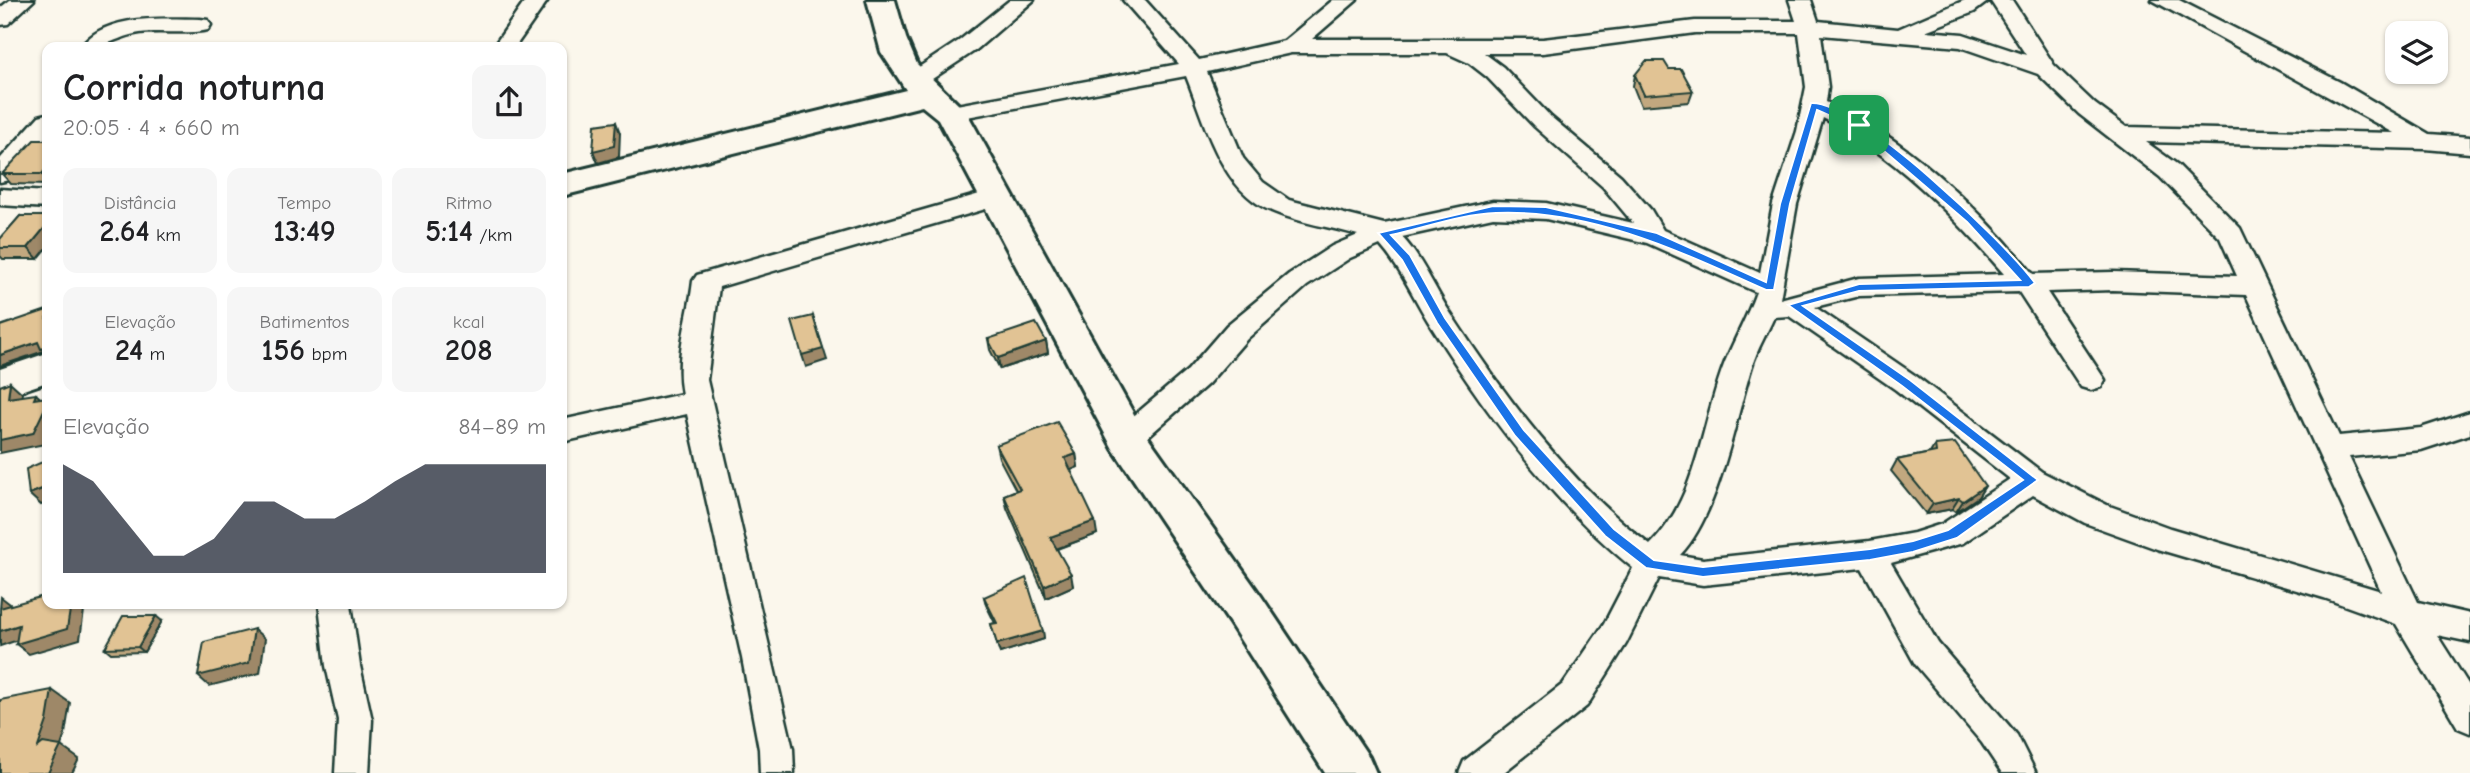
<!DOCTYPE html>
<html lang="pt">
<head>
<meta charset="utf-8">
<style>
  :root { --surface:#fff; --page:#f6f6f6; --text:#202124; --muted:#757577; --accent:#111827 }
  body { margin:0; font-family:"Comic Neue",sans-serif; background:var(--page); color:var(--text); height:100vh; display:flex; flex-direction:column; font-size:26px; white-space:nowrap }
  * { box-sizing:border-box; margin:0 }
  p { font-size:23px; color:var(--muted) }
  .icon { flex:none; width:38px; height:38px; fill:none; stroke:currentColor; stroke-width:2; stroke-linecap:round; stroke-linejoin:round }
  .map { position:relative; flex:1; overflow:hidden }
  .details { position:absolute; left:42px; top:42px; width:525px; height:567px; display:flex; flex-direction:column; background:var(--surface); border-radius:14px; box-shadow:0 2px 5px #0004 }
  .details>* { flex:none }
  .tools { position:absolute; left:2385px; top:21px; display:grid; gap:14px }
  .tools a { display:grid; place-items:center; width:63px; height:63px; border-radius:14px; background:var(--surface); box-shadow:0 2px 5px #0004; font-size:35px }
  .pin { position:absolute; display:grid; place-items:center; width:60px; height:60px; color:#fff; margin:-30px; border-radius:14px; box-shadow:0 4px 10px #0006 }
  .round { display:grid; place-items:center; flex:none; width:74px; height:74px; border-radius:14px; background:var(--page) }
  .summary { display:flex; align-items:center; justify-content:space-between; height:119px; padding:0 21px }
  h1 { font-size:38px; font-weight:600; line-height:52px }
  .stats { display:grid; grid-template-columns:repeat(3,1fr); gap:10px; height:119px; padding:7px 21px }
  .stats div { display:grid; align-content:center; border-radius:14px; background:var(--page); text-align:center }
  .stats b { font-size:30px; font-weight:600 }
  .stats small { font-size:19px; font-weight:400 }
  .stats p { font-size:19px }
  .chart { height:196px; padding:14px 21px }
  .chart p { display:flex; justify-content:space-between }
  .chart svg { width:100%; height:126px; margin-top:7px; fill:var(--accent); opacity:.7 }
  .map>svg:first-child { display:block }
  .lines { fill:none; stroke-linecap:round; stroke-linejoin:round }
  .street-casing { stroke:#1f3d34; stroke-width:5 }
  .secondary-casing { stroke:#1f3d34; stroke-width:6 }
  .street { fill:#fbf7ec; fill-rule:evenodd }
  .secondary { fill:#fbf7ec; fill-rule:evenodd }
  .wall { fill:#c2a87f; stroke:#1f3d34; stroke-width:2 }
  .shaded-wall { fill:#9e8868; stroke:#1f3d34; stroke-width:2 }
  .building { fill:#e1c394; stroke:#1f3d34; stroke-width:2 }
  .route { fill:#1a73e8; stroke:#fff; stroke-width:2; fill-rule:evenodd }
</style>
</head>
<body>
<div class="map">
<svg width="2470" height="773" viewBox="0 0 2470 773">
  <rect width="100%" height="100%" fill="#fbf7ec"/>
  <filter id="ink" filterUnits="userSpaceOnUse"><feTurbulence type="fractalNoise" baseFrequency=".0143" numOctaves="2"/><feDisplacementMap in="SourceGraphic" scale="14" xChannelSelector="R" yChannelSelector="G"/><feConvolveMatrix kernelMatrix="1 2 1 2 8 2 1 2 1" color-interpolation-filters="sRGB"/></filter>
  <g filter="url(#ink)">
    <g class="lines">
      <defs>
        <path id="street" d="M10,0H34L8,24L0,25V8Z
          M526,0H548L515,47H493Z
          M1010,0H1034L976,50L920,87H904L901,82L904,77L960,40Z
          M1123,0H1145L1199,60L1284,41L1333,0H1357L1312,39H1543L1695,21H1796L1789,0H1811L1818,21L1898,29L1965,0H1990L1974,12L1925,31L1963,34L2026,55L1990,0H2012L2054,65L2095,104L2126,127L2394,133L2152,0H2179L2340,82L2429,134L2470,137V153L2425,149L2146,142L2178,165L2240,228L2339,436L2421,428L2470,412V434L2421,450L2349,457L2418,602L2470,614V642L2437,635L2470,687V733L2458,728L2396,624L2324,598L2157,549L2085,523L2033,495L1963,543L1891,563L1938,643L2017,735L2036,773H2002L1982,743L1915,664L1862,568L1703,585L1659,578L1626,644L1587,706L1503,773H1459L1464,761L1563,684L1604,624L1633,568C1552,503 1486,414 1431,326C1414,299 1402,270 1380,245L1350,258L1307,286L1247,339L1208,384L1137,446L1127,449L1117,446L1113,438L1117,430L1188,370L1227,325L1289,274L1332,246L1358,235C1330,227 1300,223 1274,212C1221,192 1205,123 1186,76L951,120L943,118L939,113L943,108L951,106L1179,64ZM1695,33H1799L1806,87L1797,131L1773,204L1760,273L1663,230L1651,210L1621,176L1551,117L1503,67L1484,53H1543ZM1821,35L1960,47L2038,74L2079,114L2160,177L2220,238L2237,276L2113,272L2033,274C1980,209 1903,134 1826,102L1828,87ZM1291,53H1447L1469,63L1487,77L1535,127L1603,187L1633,223L1546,203L1493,201L1384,224L1289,200L1263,182L1243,158L1207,72ZM1823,118C1893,154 1953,215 2004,274L1859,278L1780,299L1797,204ZM1493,217L1546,219L1647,243L1756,292C1747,317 1735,338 1725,362C1701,423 1698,498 1650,545C1570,484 1506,398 1451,314C1434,288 1423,260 1402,237ZM2113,290L2246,295L2381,591L2170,528L2107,505L2042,472L1916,376L1815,307L1859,296L2019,292L2081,387L2091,390L2101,387L2105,380L2047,292ZM1789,316L1896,390L2010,479L1942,524L1914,533L1870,541L1703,559L1680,555C1719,515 1735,419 1752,366C1757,349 1767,333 1774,317Z
          M200,19L208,20L211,25L208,30C186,35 162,30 140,33C114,37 110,48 81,47C105,13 164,19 200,19Z
          M47,114V135L9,180L0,182V159L39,116Z
          M0,189L47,192V208L0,205Z
          M997,189L1006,191L1009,197L1006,203L719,287L707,380L793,749L794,773H760L759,749L742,658L687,414L562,442V420L682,394C674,356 689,318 693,281L697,275Z
          M319,604H351L360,666L372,720L369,773H335L338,720L326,666Z"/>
        <path id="secondary" d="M867,0H895L906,38L917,64L967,113L1141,427L1261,596L1369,757L1376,773H1325L1229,622L1113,449L938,119L922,106L562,196V174L906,90L881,52Z
          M47,353V382L0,398V369Z"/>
      </defs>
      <use href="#street" class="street-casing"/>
      <use href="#secondary" class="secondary-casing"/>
      <use href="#street" class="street"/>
      <use href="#secondary" class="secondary"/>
    </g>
    <path class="wall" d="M1669,69L1693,91L1689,102L1641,106L1633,86L1635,75Z
      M47,140V185L11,184L2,174Z
      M20,216L38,259H3L0,256V239Z
      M988,339L1046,341L1048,353L1000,369L990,350Z
      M996,445L1076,454L1078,467L1070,470L1097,534L1057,549L1073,586L1046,598L1007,508L1004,495L1016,490L999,458Z
      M1935,445L1985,486L1978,497L1956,512L1952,509L1926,514L1891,471L1897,460L1930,453Z
      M984,597L1043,631L1044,639L1000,653L991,624L995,623L986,605Z
      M162,621L144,652L111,653L105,648Z"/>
    <path class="shaded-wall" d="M616,122L620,133L619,157L598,163L593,151Z
      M47,168V181L42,174Z
      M47,225V248L38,259L28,248Z
      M813,316L827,360L806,367L802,355Z
      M1046,341L1048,353L1000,369L998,358Z
      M38,342L47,347V355L44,351L0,366V355Z
      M10,382L22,393L20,409L8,398Z
      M36,394L47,404V439L45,444L0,453V440L34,399Z
      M1076,454L1078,467L1067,472L1065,458Z
      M1985,486L1978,497L1956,512L1963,501Z
      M47,487V503L41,505L29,494Z
      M1959,498L1952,509L1926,514L1933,504Z
      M1095,521L1097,534L1053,550L1050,537Z
      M1071,574L1073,586L1046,598L1044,586Z
      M1,597L14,607L0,609Z
      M71,604H85L80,639L29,654L16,644Z
      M156,616L162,621L144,652L138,647Z
      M19,625L33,635L0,646V631Z
      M254,629L265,639L260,673L209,686L198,676Z
      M1043,631L1044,639L1000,653L997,644Z
      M52,690L70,703L65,734L61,746L79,759L72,773H48L38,747Z"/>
    <path class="building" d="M1646,61H1664L1669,69H1681L1693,91L1644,95L1635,75Z
      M616,122L614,146L593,151L595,125Z
      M34,140H47V168L42,174H2Z
      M20,216H47V225L28,248H0V239Z
      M47,310V347L41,349L38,342L0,355V326Z
      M813,316L823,349L802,355L792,321Z
      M1036,323L1046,341L998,358L988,339Z
      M10,382L8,398L36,394L34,399L47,397V404L33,433L0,440V386Z
      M1057,422L1076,454L1065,458L1095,521L1050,537L1071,574L1044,586L1004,495L1020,489L996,445Z
      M1955,443L1985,486L1963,501L1959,498L1933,504L1897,460L1936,452L1935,445Z
      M47,460V487L29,494L26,469Z
      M1026,578L1043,631L997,644L991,624L997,623L984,597Z
      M47,595V604H71L67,629L16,644L19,625L0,631V608Z
      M123,616H156L138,647L105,648Z
      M254,629L249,663L198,676L204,642Z
      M52,690L47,721L38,747L43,743L61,746L48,773H0V700Z"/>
  </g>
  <path class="route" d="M1811,103C1857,100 2006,243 2035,283L2029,287L1859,291L1803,306L1910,380L2038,480L1957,538L1913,552L1870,560L1703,577L1646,568L1605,536L1515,436L1437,323L1402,260L1378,233L1493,206L1546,207L1657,233L1766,282L1780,204ZM1817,110L1856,127L1967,222L2020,280L1859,284L1788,305L1902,386L2023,480L1948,530L1913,541L1870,549L1703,567L1654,560L1614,529L1524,430L1445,318L1410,255L1391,235C1424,228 1462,214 1496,213C1592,209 1681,252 1766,290H1774L1790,204Z"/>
</svg>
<div class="tools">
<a><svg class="icon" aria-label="layers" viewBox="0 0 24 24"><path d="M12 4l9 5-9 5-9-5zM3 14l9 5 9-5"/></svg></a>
</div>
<div class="pin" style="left:1859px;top:125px;background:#1e9e55"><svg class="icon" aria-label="arrive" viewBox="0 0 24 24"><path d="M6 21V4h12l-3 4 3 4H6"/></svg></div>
<section class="details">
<div class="summary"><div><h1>Corrida noturna</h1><p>20:05 · 4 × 660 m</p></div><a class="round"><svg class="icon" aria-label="share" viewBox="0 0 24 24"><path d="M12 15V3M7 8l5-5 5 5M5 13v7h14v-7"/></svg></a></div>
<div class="stats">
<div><p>Distância</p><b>2.64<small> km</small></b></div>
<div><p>Tempo</p><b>13:49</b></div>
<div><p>Ritmo</p><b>5:14<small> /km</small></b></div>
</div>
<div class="stats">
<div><p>Elevação</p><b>24<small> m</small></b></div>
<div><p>Batimentos</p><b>156<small> bpm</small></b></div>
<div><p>kcal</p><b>208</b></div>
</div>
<div class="chart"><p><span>Elevação</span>84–89 m</p>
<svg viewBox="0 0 160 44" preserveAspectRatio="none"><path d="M0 44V6L10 12L20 25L30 38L40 38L50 32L60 19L70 19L80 25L90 25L100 19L110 12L120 6L130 6L140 6L150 6L160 6V44z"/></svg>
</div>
</section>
</div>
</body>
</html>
